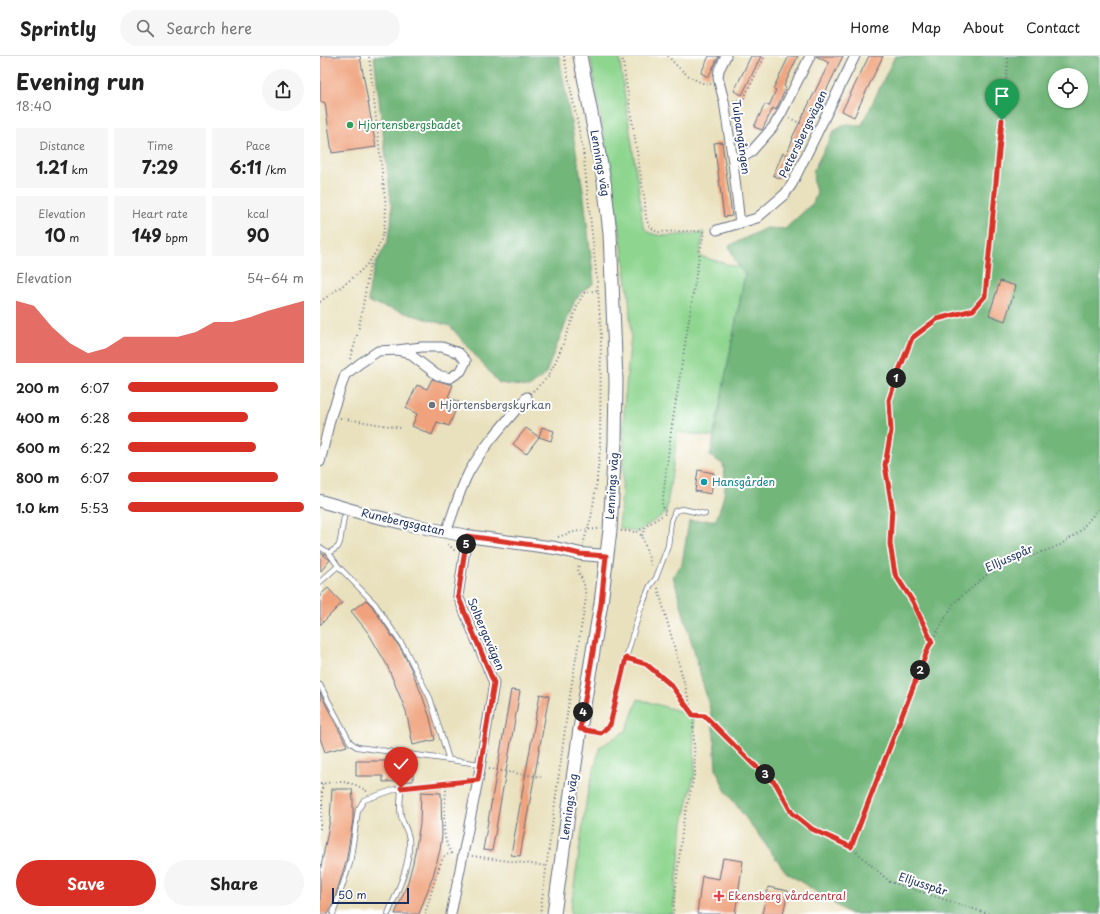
<!DOCTYPE html>
<html lang="en">
<head>
<meta charset="utf-8">
<style>
  :root { --surface:#fff; --page:#f6f6f6; --text:#222; --muted:#767676; --line:#e0e0e0; --accent:#d93025 }
  body { margin:0; font-family:"Playpen Sans",sans-serif; background:var(--page); color:var(--text); height:100vh; display:flex; flex-direction:column; font-size:15px; white-space:nowrap }
  * { box-sizing:border-box; margin:0 }
  p { font-size:13px; color:var(--muted) }
  .icon { flex:none; width:22px; height:22px; fill:none; stroke:currentColor; stroke-width:2; stroke-linecap:round; stroke-linejoin:round }
  .map { position:relative; flex:1; overflow:hidden }
  .details { display:flex; flex-direction:column; background:var(--surface); width:320px }
  .details>* { flex:none }
  .fabs { position:absolute; left:728px; top:12px; display:grid; gap:8px }
  .fabs a { display:grid; place-items:center; width:40px; height:40px; border-radius:50%; background:var(--surface); box-shadow:0 1px 3px #0004; font-size:20px }
  .scale { position:absolute; left:12px; bottom:10px; width:77px; box-sizing:border-box; padding-left:4px; border:2px solid #1b2f5e; border-top:0; font-size:11px; line-height:14px; white-space:nowrap; color:#1b2f5e; -webkit-text-stroke:3px #fff; paint-order:stroke }
  .pin { position:absolute; display:grid; place-items:center; width:34px; height:34px; color:#fff; margin:-41px -17px; border-radius:50% 50% 50% 0; rotate:-45deg; box-shadow:0 0 4px #0007 }
  .pin .icon { rotate:45deg }
  .km { position:absolute; width:20px; height:20px; margin:-10px; border-radius:50%; background:#222; color:#fff; font-size:11px; line-height:20px; text-align:center }
  .round { display:grid; place-items:center; flex:none; width:42px; height:42px; border-radius:21px; background:var(--page) }
  .overview { display:flex; align-items:center; justify-content:space-between; height:68px; padding:0 16px }
  h1 { font-size:22px; font-weight:700; line-height:30px }
  .figures { display:grid; grid-template-columns:repeat(3,1fr); gap:6px; height:68px; padding:4px 16px }
  .figures div { display:grid; align-content:center; border-radius:0px; background:var(--page); text-align:center }
  .figures b { font-size:17px; font-weight:700 }
  .figures small { font-size:11px; font-weight:400 }
  .figures p { font-size:11px }
  .chart { height:112px; padding:8px 16px }
  .chart p { display:flex; justify-content:space-between }
  .chart svg { width:100%; height:72px; margin-top:4px; fill:var(--accent); opacity:.7 }
  .button { display:flex; gap:8px; margin-top:auto; padding:8px 16px }
  .button a { flex:1; height:46px; border-radius:24px; background:var(--accent); color:#fff; font-size:16px; font-weight:700; line-height:46px; text-align:center }
  .button a+a { background:var(--page); color:var(--text) }
  ul { padding:0 16px; list-style:none; font-size:13px }
  li { display:grid; grid-template-columns:64px 48px 1fr; align-items:center; height:30px }
  li i { height:10px; border-radius:5px; background:var(--accent) }
  header { display:flex; align-items:center; gap:24px; box-sizing:border-box; height:56px; padding:0 20px; background:var(--surface); border-bottom:1px solid var(--line) }
  header strong { font-size:19px }
  nav { display:flex; gap:22px; margin-inline-start:auto; font-size:14px }
  .search { width:280px; height:36px; background:var(--page); display:flex; align-items:center; gap:10px; box-sizing:border-box; padding:0 14px; border-radius:22px; color:var(--muted); font-size:15px }
  main { display:flex; flex:1; min-height:0 }
  .map>svg:first-child { display:block }
  .green { fill:#8ed58f; stroke:#548276 }
  .forest { fill:#72b67a; stroke:#46726c; fill-rule:evenodd }
  .building { fill:#efa27b }
  .lines { fill:none; stroke-linecap:round; stroke-linejoin:round }
  .service-casing { stroke:#636d80; stroke-width:6 }
  .minor-casing { stroke:#636d80; stroke-width:11 }
  .tertiary-casing { stroke:#636d80; stroke-width:14 }
  .secondary-casing { stroke:#636d80; stroke-width:15 }
  .path { stroke:#636d80; stroke-width:2; stroke-dasharray:1 3; stroke-linecap:butt }
  .service { stroke:#fff; stroke-width:4.5 }
  .minor { stroke:#fff; stroke-width:9 }
  .tertiary { stroke:#fff; stroke-width:12 }
  .secondary { stroke:#fff; stroke-width:13 }
  .route-casing { stroke:#fff; stroke-width:8 }
  .route { stroke:#d93025; stroke-width:5 }
  .leisure-dot { fill:#2e9e5b; stroke:#fff; stroke-width:1.5 }
  .worship-dot { fill:#6b7280; stroke:#fff; stroke-width:1.5 }
  .culture-dot { fill:#0f9aa8; stroke:#fff; stroke-width:1.5 }
  .health-dot { fill:#e0444e; stroke:#fff; stroke-width:1.5 }
  .labels { text-anchor:middle; stroke-width:4; stroke-linejoin:round; paint-order:stroke }
  .leisure-label { font-size:11px; fill:#27864d; stroke:#fff; text-anchor:start }
  .street-label { font-size:11px; fill:#1b2f5e; stroke:#fff }
  .worship-label { font-size:11px; fill:#5b616d; stroke:#fff; text-anchor:start }
  .culture-label { font-size:11px; fill:#0d838f; stroke:#fff; text-anchor:start }
  .health-label { font-size:11px; fill:#be3a42; stroke:#fff; text-anchor:start }
</style>
</head>
<body>
<header>
<strong>Sprintly</strong>
<div class="search"><svg class="icon" aria-label="search" viewBox="0 0 24 24"><circle cx="10" cy="10" r="6"/><path d="M15 15l6 6"/></svg>Search here</div>
<nav><a>Home</a><a>Map</a><a>About</a><a>Contact</a></nav>
</header>
<main>
<section class="details">
<div class="overview"><div><h1>Evening run</h1><p>18:40</p></div><a class="round"><svg class="icon" aria-label="share" viewBox="0 0 24 24"><path d="M12 15V3M7 8l5-5 5 5M5 13v7h14v-7"/></svg></a></div>
<div class="figures">
<div><p>Distance</p><b>1.21<small> km</small></b></div>
<div><p>Time</p><b>7:29</b></div>
<div><p>Pace</p><b>6:11<small> /km</small></b></div>
</div>
<div class="figures">
<div><p>Elevation</p><b>10<small> m</small></b></div>
<div><p>Heart rate</p><b>149<small> bpm</small></b></div>
<div><p>kcal</p><b>90</b></div>
</div>
<div class="chart"><p><span>Elevation</span>54–64 m</p>
<svg viewBox="0 0 160 44" preserveAspectRatio="none"><path d="M0 44V6L10 9L20 22L30 32L40 38L50 35L60 28L70 28L80 28L90 28L100 25L110 19L120 19L130 16L140 12L150 9L160 6V44z"/></svg>
</div>
<ul>
<li><b>200 m</b>6:07<i style="width:85%"></i></li>
<li><b>400 m</b>6:28<i style="width:68%"></i></li>
<li><b>600 m</b>6:22<i style="width:73%"></i></li>
<li><b>800 m</b>6:07<i style="width:85%"></i></li>
<li><b>1.0 km</b>5:53<i style="width:100%"></i></li>
</ul>
<div class="button"><a>Save</a><a>Share</a></div>
</section>
<div class="map">
<svg width="780" height="858" viewBox="0 0 780 858">
  <rect width="100%" height="100%" fill="#fff"/>
  <filter id="ink" filterUnits="userSpaceOnUse"><feTurbulence type="fractalNoise" baseFrequency=".025" numOctaves="2"/><feDisplacementMap in="SourceGraphic" scale="8" xChannelSelector="R" yChannelSelector="G"/><feConvolveMatrix kernelMatrix="1 2 1 2 8 2 1 2 1" color-interpolation-filters="sRGB"/></filter>
  <filter id="wash" filterUnits="userSpaceOnUse"><feTurbulence type="fractalNoise" baseFrequency=".012" numOctaves="4" result="noise"/><feDisplacementMap in="SourceGraphic" scale="16" xChannelSelector="R" yChannelSelector="G"/><feGaussianBlur stdDeviation="0.9" result="paint"/><feColorMatrix in="noise" values="0 0 0 0 0 0 0 0 0 0 0 0 0 0 0 0 0 1.4 0 .05"/><feComposite in="paint" operator="in"/></filter>
  <g filter="url(#wash)">
    <rect width="100%" height="100%" fill="#e9e1be"/>
    <path class="green" d="M270,0H299L321,150C322,158 321,168 326,174C335,184 371,178 384,176L379,200L418,211L425,218L394,381L358,376L346,457L317,476L299,472L303,420L304,350L311,279L309,242L300,176Z
      M318,643L373,659L375,716L363,767L353,858H250L267,740L280,691L306,675Z"/>
    <path class="forest" d="M54,0H239L263,134L274,227L265,233L255,244L225,319L209,331L179,327L130,270L48,246L50,228L56,207L67,187L71,169L72,154Z
      M575,0H780V858H530L466,816L405,734L396,713L394,680L390,653L353,520L362,508L369,465L396,464C404,441 408,433 403,408L390,400L425,218L418,211L409,190L446,172L465,173L493,147L497,137L494,128L493,115L514,75L526,68L542,69ZM735,19H761V45H735Z"/>
    <g id="blocks">
      <path class="building" d="M0,0H40L56,91L12,97L5,47L0,45Z
        M389,0H399L388,21L381,17Z
        M431,0H441L422,39L414,35Z
        M469,0H478L464,30L466,32L456,54L453,52L442,74L434,71L445,48L449,50L456,34L453,33Z
        M496,0H523L473,102L471,101L460,123L453,119L463,97L466,99L473,83L472,82L509,7Z
        M549,0H563L534,61L522,55Z
        M402,86L412,160L404,161L394,87Z
        M680,225L696,230L685,265L669,259Z
        M112,323L133,329L128,341L139,346L129,370L117,366L112,379L92,370L97,358L86,352L97,329L107,333Z
        M222,371L234,375L231,385L219,381Z
        M206,372L219,381L206,398L193,388Z
        M378,414L394,417L391,438L375,435Z
        M0,496L10,504L0,516Z
        M8,532L22,547L0,569V539Z
        M46,544L52,550L82,595L91,613L102,639L110,662L115,684L93,689L86,655L67,609L49,578L31,555Z
        M191,634L200,635L172,795L163,794Z
        M0,637L24,684L27,690L5,696L0,682Z
        M220,638L229,640L200,800L191,799Z
        M36,705H93V725L63,726V720H36Z
        M12,733H32L33,744V764L26,806L13,847L8,858H0V816L10,764Z
        M101,736L121,737L122,780L120,794L113,820L99,858H75L87,829L93,807L100,768Z
        M403,802L423,805L415,858H377L382,820L399,823Z
        M448,831L468,835L463,858H442Z"/>
    </g>
  </g>
  <g filter="url(#ink)">
    <use href="#blocks" fill-opacity="0" stroke="#636d80" stroke-width="1"/>
    <g class="lines">
      <defs>
        <path id="service" d="M0,491L9,497L18,510L55,548L85,593L110,642L129,704
          M9,497L18,491L20,486L24,461
          M0,526L18,510
          M0,629L30,686L37,691L160,708
          M261,673L281,677L290,669L306,602L320,554L330,530L336,522L348,490L351,465L355,455L362,453L385,458
          M13,858L30,807L38,754L44,744L76,733L158,724
          M68,858C77,836 91,808 89,783C88,775 83,768 81,760C79,751 81,741 81,732"/>
        <path id="minor" d="M406,0L399,14L398,22L404,45L413,106L420,168
          M413,106L430,97L453,71L461,58L490,0
          M397,174L437,162L465,138L472,128L535,0
          M0,406L11,360L25,319L39,308L58,295L77,294L102,291H122L139,297L146,305L141,315L130,322L117,319L87,296L77,294
          M126,476C134,456 139,435 149,416C164,389 187,365 207,341
          M131,858L158,724L174,627L138,540L147,480"/>
        <path id="tertiary" d="M0,445L45,458L87,468L147,480L235,492L261,498L286,500"/>
        <path id="secondary" d="M234,858L260,673L281,547L290,474L295,386L296,325L290,177L284,125L260,0"/>
      </defs>
      <use href="#service" class="service-casing"/>
      <use href="#minor" class="minor-casing"/>
      <use href="#tertiary" class="tertiary-casing"/>
      <use href="#secondary" class="secondary-casing"/>
      <path class="path" d="M244,0L263,94L278,234L281,277L280,394L276,431L271,462L263,488
        M302,0L325,147L326,162L329,170L337,176L371,175L384,176L379,200L351,376L342,450L346,457L326,470L322,480
        M348,0C358,12 374,28 391,28
        M413,45L423,44L445,0
        M469,62L491,72
        M0,246C39,217 65,205 66,151L49,0
        M30,303C41,272 44,240 50,208
        M213,335L228,321L239,298L259,246L264,237L278,234
        M20,362L81,372
        M301,475L317,476L325,471
        M317,476L322,480L332,512
        M238,481C252,476 265,473 279,473
        M128,488L135,495
        M338,532L373,659L375,716L363,767L353,858
        M612,586L593,546L575,518L570,488L572,451L565,409L571,375L569,344L578,317L593,282L617,263L653,254L665,240L688,6L686,0
        M312,603L326,607L351,629L373,659L385,660L456,728L472,757L492,773L531,791
        M169,713L221,721
        M0,728C20,725 31,724 48,736
        M126,734C125,753 120,781 131,796
        M0,773L2,751V728
        M152,800L226,810
        M105,858C109,847 118,807 125,800C128,798 131,797 134,797
        M220,858L248,651L266,542L264,528L258,515L259,508
        M669,858L570,826L531,791L609,590L634,547L669,517L740,489L758,477L780,451"/>
      <use href="#service" class="service"/>
      <use href="#minor" class="minor"/>
      <use href="#tertiary" class="tertiary"/>
      <use href="#secondary" class="secondary"/>
    </g>
  </g>
  <g class="lines" filter="url(#ink)">
    <defs>
      <path id="route" d="M81,732L158,724L174,627L138,540L147,480L235,492L260,498L286,500L281,548L260,673L281,677L290,669L306,602L326,608L351,629L373,659L385,660L432,707L456,728L472,757L492,773L531,791L609,590L612,586L593,546L575,518L570,488L572,451L565,409L571,375L569,344L578,317L592,282L617,263L653,254L665,240L682,64"/>
    </defs>
    <use href="#route" class="route-casing"/>
    <use href="#route" class="route"/>
  </g>
  <circle class="leisure-dot" cx="30" cy="69" r="4"/>
  <circle class="worship-dot" cx="112" cy="349" r="4"/>
  <circle class="culture-dot" cx="384" cy="426" r="4"/>
  <path class="health-dot" d="M397 834h4v4h4v4h-4v4h-4v-4h-4v-4h4z"/>
  <g class="labels">
    <g class="leisure-label">
      <text x="38" y="73">Hjortensbergsbadet</text>
    </g>
    <g class="street-label">
      <text transform="translate(483 78) rotate(-64)" y="4">Pettersbergsvägen</text>
      <text transform="translate(421 81) rotate(82)" y="4">Tulpangången</text>
      <text transform="translate(280 107) rotate(80)" y="4">Lennings väg</text>
      <text transform="translate(292 430) rotate(-86)" y="4">Lennings väg</text>
      <text transform="translate(83 466) rotate(13)" y="4">Runebergsgatan</text>
      <text transform="translate(689 502) rotate(-24)" y="4">Elljusspår</text>
      <text transform="translate(166 578) rotate(67)" y="4">Solbergavägen</text>
      <text transform="translate(249 751) rotate(-82)" y="4">Lennings väg</text>
      <text transform="translate(603 828) rotate(18)" y="4">Elljusspår</text>
    </g>
    <g class="worship-label">
      <text x="120" y="353">Hjortensbergskyrkan</text>
    </g>
    <g class="culture-label">
      <text x="392" y="430">Hansgården</text>
    </g>
    <g class="health-label">
      <text x="408" y="844">Ekensberg vårdcentral</text>
    </g>
  </g>
</svg>
<div class="fabs">
<a><svg class="icon" aria-label="locate" viewBox="0 0 24 24"><circle cx="12" cy="12" r="6"/><path d="M12 2v4M12 18v4M2 12h4M18 12h4"/></svg></a>
</div>
<div class="scale">50 m</div>
<div class="pin" style="left:682px;top:64px;background:#1e9e55"><svg class="icon" aria-label="arrive" viewBox="0 0 24 24"><path d="M6 21V4h12l-3 4 3 4H6"/></svg></div>
<div class="pin" style="left:81px;top:732px;background:#d93025"><svg class="icon" aria-label="check" viewBox="0 0 24 24"><path d="M5 12l5 5 9-10"/></svg></div>
<b class="km" style="left:576px;top:322px">1</b>
<b class="km" style="left:600px;top:614px">2</b>
<b class="km" style="left:445px;top:718px">3</b>
<b class="km" style="left:263px;top:656px">4</b>
<b class="km" style="left:146px;top:488px">5</b>
</div>
</main>
</body>
</html>
